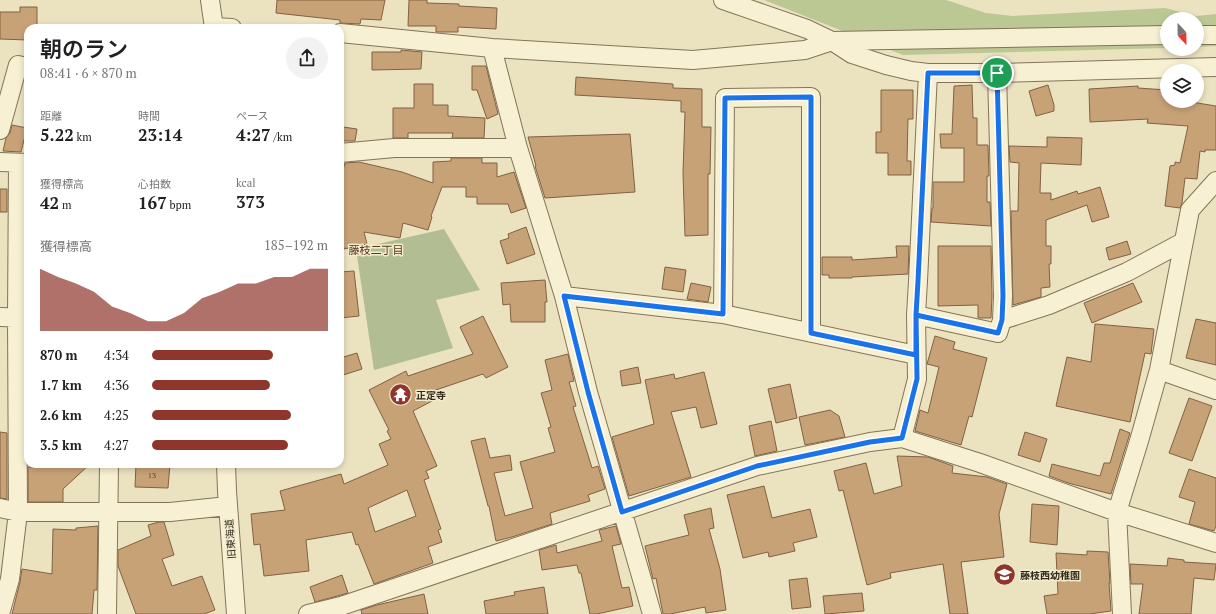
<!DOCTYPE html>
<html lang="ja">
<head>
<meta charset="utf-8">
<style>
  :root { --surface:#fff; --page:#f2f2f2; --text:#202124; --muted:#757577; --accent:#8f362c }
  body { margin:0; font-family:"PT Serif","Noto Sans JP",serif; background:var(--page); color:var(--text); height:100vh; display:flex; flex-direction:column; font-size:15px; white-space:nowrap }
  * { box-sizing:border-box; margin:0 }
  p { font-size:13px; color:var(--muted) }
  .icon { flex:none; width:22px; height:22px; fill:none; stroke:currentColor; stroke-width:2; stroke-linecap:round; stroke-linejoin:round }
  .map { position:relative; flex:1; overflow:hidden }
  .panel { position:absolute; left:24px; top:24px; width:320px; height:444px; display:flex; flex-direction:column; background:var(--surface); border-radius:12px; box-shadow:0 2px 6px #0003 }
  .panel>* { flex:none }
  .needle { width:26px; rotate:158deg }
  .buttons { position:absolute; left:1160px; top:12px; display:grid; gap:8px }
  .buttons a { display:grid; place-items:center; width:44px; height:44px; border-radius:50%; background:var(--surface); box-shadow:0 2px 6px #0003; font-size:20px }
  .pin { position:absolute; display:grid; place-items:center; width:34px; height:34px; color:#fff; margin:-17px; border:2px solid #fff; border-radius:50%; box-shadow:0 1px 4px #0007 }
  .round { display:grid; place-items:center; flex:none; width:42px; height:42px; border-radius:21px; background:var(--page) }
  .headline { display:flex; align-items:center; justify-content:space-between; height:68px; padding:0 16px }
  h1 { font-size:22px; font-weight:600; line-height:30px }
  .figures { display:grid; grid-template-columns:repeat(3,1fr); gap:6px; height:68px; padding:4px 16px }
  .figures div { display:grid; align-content:center }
  .figures b { font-size:17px; font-weight:600 }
  .figures small { font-size:11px; font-weight:400 }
  .figures p { font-size:11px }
  .chart { height:112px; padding:8px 16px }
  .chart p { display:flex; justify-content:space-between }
  .chart svg { width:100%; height:72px; margin-top:4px; fill:var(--accent); opacity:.7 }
  ul { padding:0 16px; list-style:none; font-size:13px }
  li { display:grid; grid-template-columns:64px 48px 1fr; align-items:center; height:30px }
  li i { height:10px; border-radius:5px; background:var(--accent) }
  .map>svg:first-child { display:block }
  .green { fill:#bcc894 }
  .cemetery { fill:#b3bd94 }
  .building { fill:#c8a277; stroke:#816140; fill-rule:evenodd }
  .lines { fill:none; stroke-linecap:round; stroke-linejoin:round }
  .minor-casing { stroke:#837459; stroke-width:20 }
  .minor { stroke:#f7f0d2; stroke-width:18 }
  .route-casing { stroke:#fff; stroke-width:8 }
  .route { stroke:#1a73e8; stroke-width:5 }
  .labels { text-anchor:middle; stroke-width:3; stroke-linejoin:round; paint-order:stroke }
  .number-label { font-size:8px; fill:#584833 }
  .poi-label { font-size:10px; font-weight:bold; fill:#332a1c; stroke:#f3edcf; text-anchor:start }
  .street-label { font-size:10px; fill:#332a1c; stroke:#f3edcf }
  .neighbourhood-label { font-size:11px; fill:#5e331e; stroke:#f3edcf }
</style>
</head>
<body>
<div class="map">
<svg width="1216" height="614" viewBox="0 0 1216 614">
  <rect width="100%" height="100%" fill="#ebe3c0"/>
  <path class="green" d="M764,0H946L986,13L1013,16L1165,8L1196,16L1216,14V46L1197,47V19H1167V48L903,55Z"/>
  <path class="cemetery" d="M444,229L480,290L436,300L453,348L374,370L356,249Z"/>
  <path class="building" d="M277,0H385L381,20L361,19L360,24L340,23V20L276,13Z
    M409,0H427V3L459,4V6L497,8L496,29L458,27V32H436V26H408Z
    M20,7H37V28H28V40L0,39V12H20Z
    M401,50L422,52L421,69L372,70V52H401Z
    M472,66H486L498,114L487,119L477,90H472Z
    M576,77L673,84V88L702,89V127H711L710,174H708V235L685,236L683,173L685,112H681V101L575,95Z
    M414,84H433V105H448V116L485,118L484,138H452L453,133H408V138H393V108H414Z
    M972,85L973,118H977V145H988L989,176H987V202H990L991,226L931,222L932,208H933V182H964V148H941L940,134H952L954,86Z
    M1048,85L1054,105V111L1036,116L1029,91Z
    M1138,86V88L1167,90V101H1185L1216,106V150H1205V152L1200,151L1197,179L1185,178L1182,203L1180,208L1165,206L1170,166L1175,165V162L1180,163L1188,126L1147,123L1148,119L1090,122L1089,89Z
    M881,90H913V119H908L907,161H911V175H888V153H876V132H881Z
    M12,125L27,128L21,152L3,151L6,138L10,133Z
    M343,127L357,129L355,141H341Z
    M630,134L635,192L545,198L535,166H536L528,137Z
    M1047,137L1082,138L1081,165L1041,163L1040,193H1051V200L1077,191L1078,194L1100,187L1109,217L1092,222L1087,205L1046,220V246H1051V264H1049L1050,287L1041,288V297L1013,305L1011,211H1018L1019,163L1010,162L1009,146L1047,147Z
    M451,158H482V163H497V177L514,172L526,208L511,213L508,204H477V197H466V187H442L431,216L432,217L428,230L403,223L400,238L364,232L367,244L344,249L340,230V180L345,163L359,162L402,172L433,183V162L451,161Z
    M0,189H7V212H0Z
    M526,227L535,254L507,264L500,241L509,238L508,234Z
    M1127,241L1131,254L1109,260L1106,248Z
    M896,246H909L908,274L852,277V278H829V275H822V257H852V260L897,257Z
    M938,246H991L992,296L991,318H978V305L938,306Z
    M665,267L686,270L683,292L662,289Z
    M354,271L359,316L340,318V272Z
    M545,280L547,302H545V322H511L510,304L503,305L501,283Z
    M691,283L711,287L708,302L687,299Z
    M1133,283L1142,302L1092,323L1084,303Z
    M483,316L508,367L486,378L483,374L430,392L434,400L413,411L437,466L426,471L429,478L424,480L441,529L438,530L442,542L428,547L433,563L374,584L358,544L356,545L352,532L306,540L309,571L264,576L260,544L254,545L251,514L285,510L280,491L341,474L344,484L388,465L379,444L391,439L387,431L389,430L369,390L406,371L408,376L473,354L460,327ZM407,490L416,516L375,532L368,508Z
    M1196,319L1216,323V365L1186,358Z
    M1095,324L1154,329L1151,354L1145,353L1130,422L1056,406L1067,357L1091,362Z
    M935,336L955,342L953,349L987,358L972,417L969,416L961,445L915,431L920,410L928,413L939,367L927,364Z
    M357,353L362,369L340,376V358Z
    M568,354L574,381L569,382L576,406L573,407L592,468L598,466L605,489L588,495L590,501L550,513L552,524L512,537L496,541L489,506H488L471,441L485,438L490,458L510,455L512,470L494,473L505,516L533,508L520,462L555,452L548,428L551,427L541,393L552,390L545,360Z
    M638,367L641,383L622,386L620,371Z
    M704,372L717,424L701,428L696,407L671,412L691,477L629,496L612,437L654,424L645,380L674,374L675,379Z
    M790,384L797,418L776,423L768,389Z
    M1189,398L1212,406L1192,461L1169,453Z
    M830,410L839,416L845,437L805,445L799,417Z
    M771,421L777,451L755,456L749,426Z
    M1120,429L1130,433L1111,494L1068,483L1049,476L1052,464L1100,476L1104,463H1110Z
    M0,432L7,433V499L0,498Z
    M1025,432L1047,439L1040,462L1018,455Z
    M897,456L928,457L953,466L952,473L987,477L1007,484L999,514L1004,557L961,562L968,614H950L943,564L890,573L891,578L867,585L843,490L839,491L834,471L866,463L874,494L902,486Z
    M58,464H90L63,489V502H28V467H55Z
    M136,464H170L168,488L135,487Z
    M1189,469L1216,478V526L1214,531L1189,524L1195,502L1179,497Z
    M764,486L772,518L810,509L817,537L793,543L795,551L769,557L768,552L743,558L727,495Z
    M1032,504L1059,506L1057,545L1030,542Z
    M711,508L714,528L709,529L720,569L726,610L706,613L705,607L670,614H663L656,578L653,579L645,546L689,535L684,515Z
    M159,522H164L174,555L162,559L172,586L202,576L215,610L204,614H136L118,566V550L151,536L148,525Z
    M98,526L97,590H94L92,614H12L20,582L22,569L52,574L53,529L76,530V528Z
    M616,526L621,544L612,546L622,588L629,587L633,606L597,614H590L581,573H579L577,565L542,570L539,550L556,545L557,553L602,541L599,530Z
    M1087,551L1108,552L1110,583H1109L1111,611L1089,614H1047L1044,596L1058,594L1056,553L1087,555Z
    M1168,558L1184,560V562L1216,564L1214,580L1194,578L1191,614H1139L1143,584H1131L1130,564L1167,566Z
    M342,575L348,593L315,602L310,587Z
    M807,578L811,607L792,609L789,580Z
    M544,587L548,614H486L484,601L515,595L514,592Z
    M862,593L864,611L825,614L823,596Z
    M424,594L428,614H362L361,610L377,605Z"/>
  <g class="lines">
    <defs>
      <path id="minor" d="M210,0L214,28
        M723,0L807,29L832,41L852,54L886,65L911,71L928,73H997L1216,67
        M214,27L232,28
        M340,33L492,48L693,60L805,50L832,41L1167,35
        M1197,35H1216
        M492,48L518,148L564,296L588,392L652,614
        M0,130L18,65L28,67
        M340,153L394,148H518
        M0,162L28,163
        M564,296L723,314L916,355
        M723,314L725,98L811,97V333
        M916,315L998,333L1002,320L1003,296L997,73
        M0,317L28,318
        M1002,320L1049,305L1127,272L1183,242
        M1159,370L1216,390
        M902,438L917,379L916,315L918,281L928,73
        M226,464L227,491L236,614
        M0,508L18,512H170L228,506
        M0,614L10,579L18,512L17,318L18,163
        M107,614L109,464
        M308,614L341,606L757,466L870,442L902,438L980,463L1117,512L1216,543
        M1122,614L1117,512L1139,441L1159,370L1190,210L1216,181"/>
    </defs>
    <use href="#minor" class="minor-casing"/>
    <use href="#minor" class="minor"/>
  </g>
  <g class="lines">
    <defs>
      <path id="route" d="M997,73H928L918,281L916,315V355L811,333V97L725,98L723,314L564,296L588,392L622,512L757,466L870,442L902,438L917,379L916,315L998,333L1002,320L1003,296L997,73"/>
    </defs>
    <use href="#route" class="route-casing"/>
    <use href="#route" class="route"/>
  </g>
  <defs>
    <symbol id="temple-disc" viewBox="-11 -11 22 22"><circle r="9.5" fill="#8f362c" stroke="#f3edcf"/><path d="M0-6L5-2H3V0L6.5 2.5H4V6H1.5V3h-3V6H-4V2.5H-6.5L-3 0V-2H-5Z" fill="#fff"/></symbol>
    <symbol id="school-disc" viewBox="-11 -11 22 22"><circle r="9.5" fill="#8f362c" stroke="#f3edcf"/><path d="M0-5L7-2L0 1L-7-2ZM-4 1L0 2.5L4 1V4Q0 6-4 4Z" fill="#fff"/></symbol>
  </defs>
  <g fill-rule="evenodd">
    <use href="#temple-disc" x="388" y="382" width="25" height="25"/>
    <use href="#school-disc" x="992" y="562" width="25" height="25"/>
  </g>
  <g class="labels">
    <g class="number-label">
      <text x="152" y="478">13</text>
    </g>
    <g class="poi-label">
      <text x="416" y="399">正定寺</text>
      <text x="1020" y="579">藤枝西幼稚園</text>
    </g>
    <g class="street-label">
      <text transform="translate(230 539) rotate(-94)" y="4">旧東海道</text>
    </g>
    <g class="neighbourhood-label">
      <text x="376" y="254">藤枝二丁目</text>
    </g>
  </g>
</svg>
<div class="buttons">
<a><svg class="needle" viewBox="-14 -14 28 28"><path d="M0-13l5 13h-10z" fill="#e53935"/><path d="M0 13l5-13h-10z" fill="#757577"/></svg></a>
<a><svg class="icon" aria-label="layers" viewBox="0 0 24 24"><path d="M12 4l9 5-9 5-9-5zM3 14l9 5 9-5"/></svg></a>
</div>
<div class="pin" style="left:997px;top:73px;background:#1e9e55"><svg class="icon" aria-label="arrive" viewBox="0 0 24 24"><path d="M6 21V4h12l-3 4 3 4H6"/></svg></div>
<section class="panel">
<div class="headline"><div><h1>朝のラン</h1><p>08:41 · 6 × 870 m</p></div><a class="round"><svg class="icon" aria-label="share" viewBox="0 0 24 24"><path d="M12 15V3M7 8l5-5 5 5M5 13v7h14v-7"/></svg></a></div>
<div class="figures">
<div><p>距離</p><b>5.22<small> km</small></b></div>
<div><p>時間</p><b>23:14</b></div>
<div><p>ペース</p><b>4:27<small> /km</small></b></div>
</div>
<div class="figures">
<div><p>獲得標高</p><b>42<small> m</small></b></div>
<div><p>心拍数</p><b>167<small> bpm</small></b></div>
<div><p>kcal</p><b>373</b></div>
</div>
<div class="chart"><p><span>獲得標高</span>185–192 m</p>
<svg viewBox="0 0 160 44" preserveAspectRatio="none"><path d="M0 44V6L10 11L20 15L30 20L40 29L50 33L60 38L70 38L80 33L90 24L100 20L110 15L120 15L130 11L140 11L150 6L160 6V44z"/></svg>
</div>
<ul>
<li><b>870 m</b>4:34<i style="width:69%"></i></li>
<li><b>1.7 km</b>4:36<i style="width:67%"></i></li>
<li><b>2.6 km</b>4:25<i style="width:79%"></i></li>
<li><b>3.5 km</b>4:27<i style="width:77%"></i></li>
</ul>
</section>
</div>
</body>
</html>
